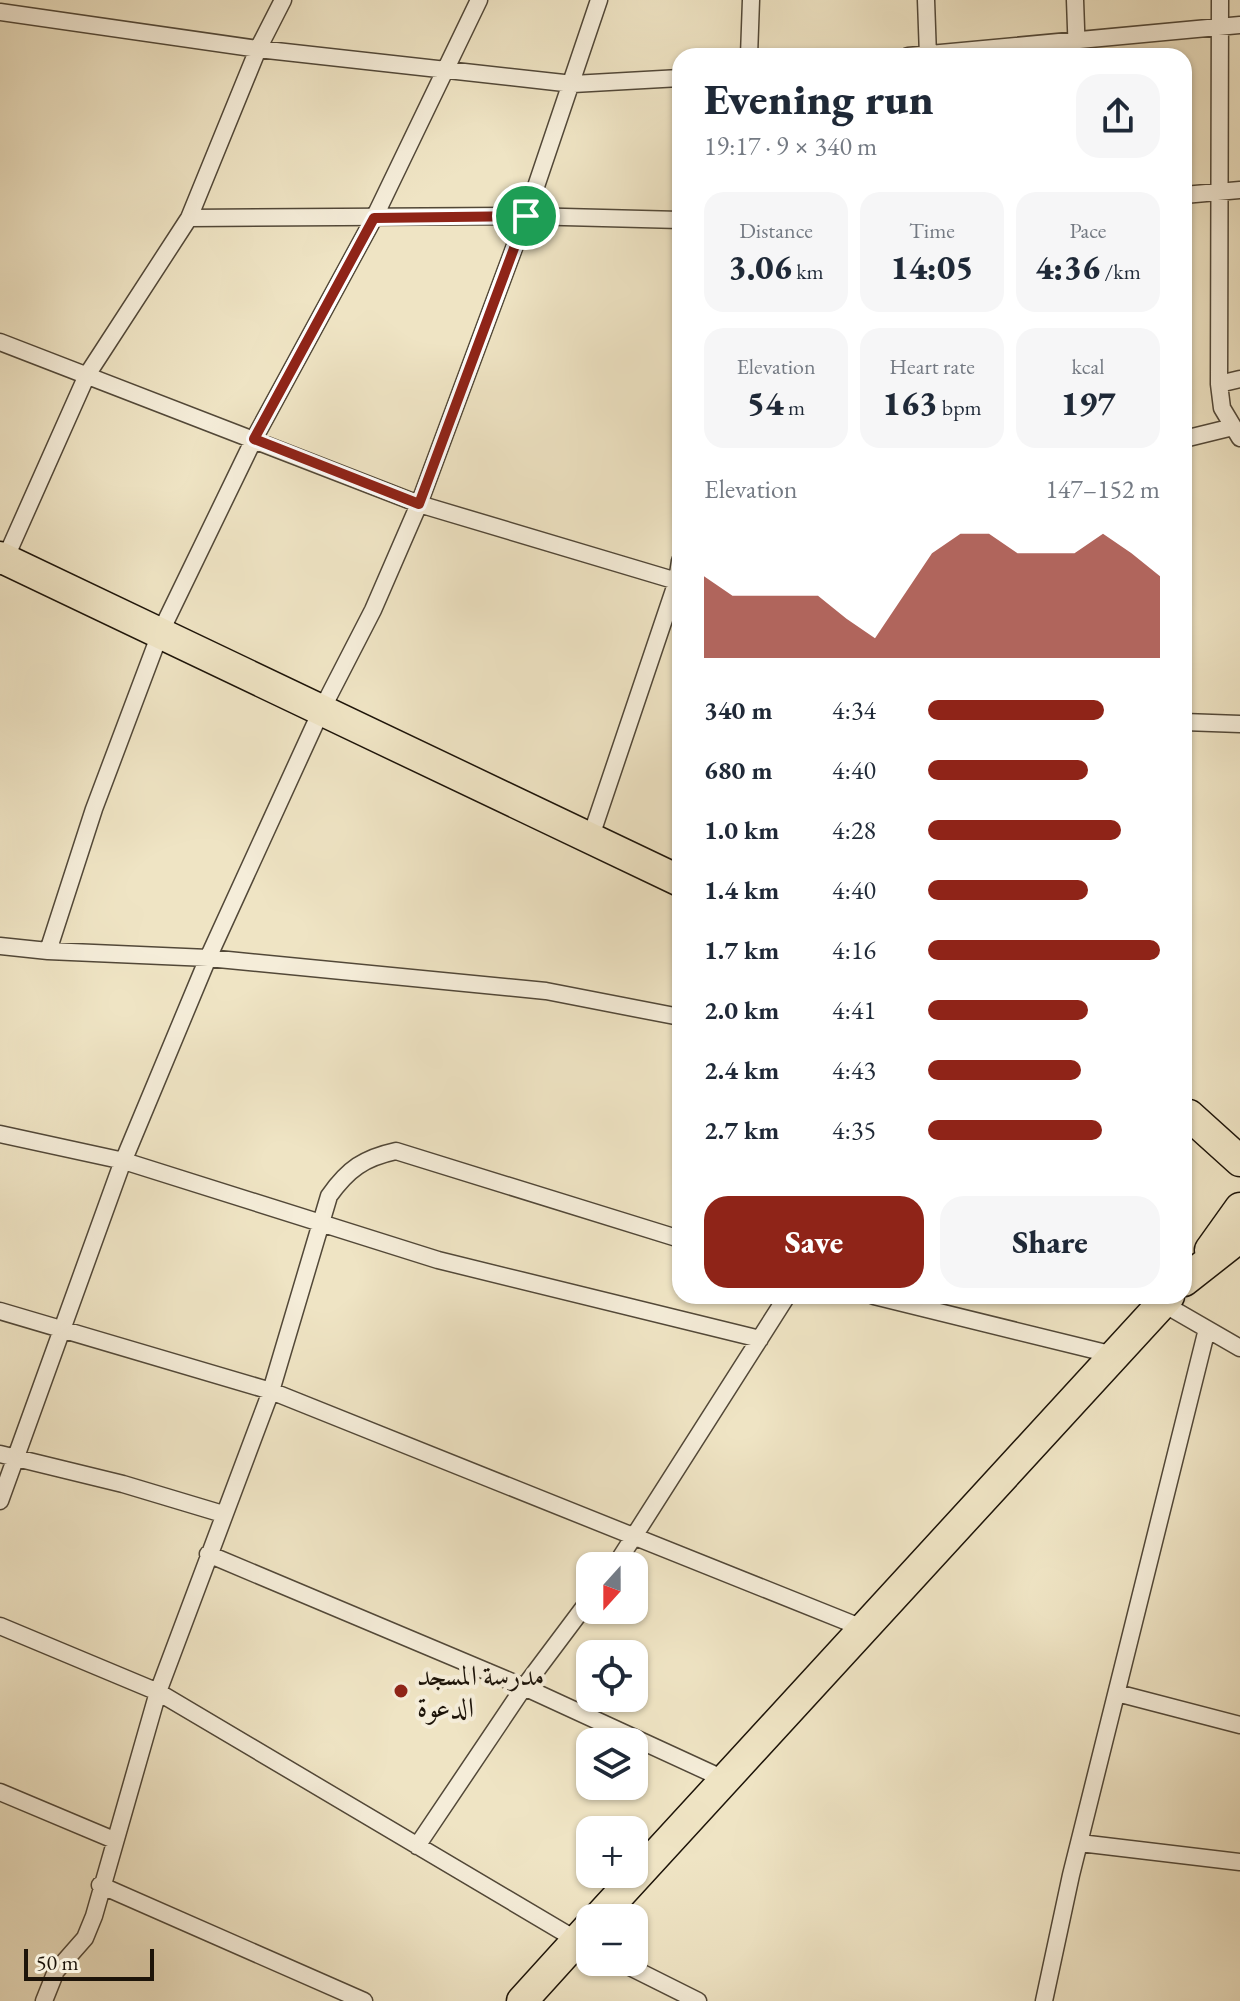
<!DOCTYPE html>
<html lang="en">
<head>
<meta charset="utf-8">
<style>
  :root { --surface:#fff; --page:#f6f6f7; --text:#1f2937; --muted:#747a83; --accent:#8f2418 }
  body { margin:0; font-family:"EB Garamond",Amiri,serif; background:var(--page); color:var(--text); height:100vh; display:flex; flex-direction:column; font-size:30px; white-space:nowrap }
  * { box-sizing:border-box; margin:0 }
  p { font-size:26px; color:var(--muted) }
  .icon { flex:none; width:44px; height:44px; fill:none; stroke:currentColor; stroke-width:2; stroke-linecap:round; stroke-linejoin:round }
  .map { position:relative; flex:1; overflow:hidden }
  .details { position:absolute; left:672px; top:48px; width:520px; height:1256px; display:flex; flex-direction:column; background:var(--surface); border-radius:24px; box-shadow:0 2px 6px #0004 }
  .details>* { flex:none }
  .needle { width:52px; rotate:201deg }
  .controls { position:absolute; left:576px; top:1552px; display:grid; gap:16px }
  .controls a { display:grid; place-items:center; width:72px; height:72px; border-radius:16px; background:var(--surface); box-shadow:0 2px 6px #0004; font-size:40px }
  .scale { position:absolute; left:24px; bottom:20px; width:130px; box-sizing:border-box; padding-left:8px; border:4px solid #1d1409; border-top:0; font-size:22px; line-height:28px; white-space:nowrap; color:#1d1409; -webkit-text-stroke:6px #f5edd9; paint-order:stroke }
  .pin { position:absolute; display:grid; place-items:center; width:68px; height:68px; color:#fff; margin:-34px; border:4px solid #fff; border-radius:50%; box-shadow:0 2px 8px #0007 }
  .round { display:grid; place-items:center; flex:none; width:84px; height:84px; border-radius:24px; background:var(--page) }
  .overview { display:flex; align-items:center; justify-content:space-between; height:136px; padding:0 32px }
  h1 { font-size:44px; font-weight:800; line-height:60px }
  .metrics { display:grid; grid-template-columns:repeat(3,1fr); gap:12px; height:136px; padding:8px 32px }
  .metrics div { display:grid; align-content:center; border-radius:20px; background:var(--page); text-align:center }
  .metrics b { font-size:34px; font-weight:800 }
  .metrics small { font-size:22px; font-weight:400 }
  .metrics p { font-size:22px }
  .chart { height:224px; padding:16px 32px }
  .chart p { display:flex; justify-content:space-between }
  .chart svg { width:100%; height:144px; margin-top:8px; fill:var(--accent); opacity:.7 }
  .primary-button { display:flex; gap:16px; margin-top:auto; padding:16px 32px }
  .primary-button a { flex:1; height:92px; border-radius:24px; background:var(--accent); color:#fff; font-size:32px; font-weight:800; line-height:92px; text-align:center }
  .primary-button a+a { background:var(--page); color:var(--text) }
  ul { padding:0 32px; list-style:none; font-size:26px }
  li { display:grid; grid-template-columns:128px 96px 1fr; align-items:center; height:60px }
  li i { height:20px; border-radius:10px; background:var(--accent) }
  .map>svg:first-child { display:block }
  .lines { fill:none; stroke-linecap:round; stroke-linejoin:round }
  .street-casing { stroke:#524838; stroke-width:19 }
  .highway-casing { stroke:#1d1409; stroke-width:33 }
  .street { stroke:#f5edd9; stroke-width:16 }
  .highway { stroke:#efe4c4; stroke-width:30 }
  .route-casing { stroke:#fff; stroke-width:16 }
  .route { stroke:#8f2418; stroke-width:10 }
  .poi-dot { fill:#8f2418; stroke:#f5edd9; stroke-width:3 }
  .labels { text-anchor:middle; stroke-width:8; stroke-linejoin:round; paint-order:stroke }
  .poi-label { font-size:28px; fill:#1d1409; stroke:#f5edd9; text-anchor:start }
</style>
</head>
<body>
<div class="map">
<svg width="1240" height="2001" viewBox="0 0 1240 2001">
  <rect width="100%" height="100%" fill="#efe4c4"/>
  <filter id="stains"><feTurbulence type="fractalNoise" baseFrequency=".0025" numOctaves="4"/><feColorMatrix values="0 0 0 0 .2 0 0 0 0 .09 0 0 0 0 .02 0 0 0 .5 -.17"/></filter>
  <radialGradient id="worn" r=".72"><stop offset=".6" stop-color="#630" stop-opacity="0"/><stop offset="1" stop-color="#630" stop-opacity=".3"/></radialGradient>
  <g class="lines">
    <defs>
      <path id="street" d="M926,0L928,56
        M1075,0L1077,56
        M1220,0L1219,384L1222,408L1240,438
        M0,12L258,49L573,84L680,78
        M749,56L751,0
        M908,56L1240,25
        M1184,195L1240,190
        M189,218L526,216L680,220
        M0,342L419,504L680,582
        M1219,384L1240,379
        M1184,439L1233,427
        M2,566L87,375L189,218L258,49L283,0
        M1184,722L1240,724
        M590,839L677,581L680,561
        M0,946L48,951L208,958L546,991L680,1017
        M48,951L94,809L161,631L254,439L374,218L479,0
        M0,1134L124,1161L438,1260L760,1339
        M874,1296L1114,1355
        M1162,1303L1240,1348
        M0,1311L271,1391L865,1629
        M0,1454L123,1484L223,1514
        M0,1501L120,1169L208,958L321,711L373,610L419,504L526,216L599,0
        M208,1554L524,1687L726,1780
        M615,1566L787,1296
        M0,1626L158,1692L580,1942
        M1117,1693L1240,1725
        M0,1792L114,1840
        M1080,1843L1240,1862
        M417,1846L524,1687L590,1599
        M100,1885L364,2001
        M620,1962L698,2001
        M44,2001L56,1971L85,1938L94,1916L158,1692L271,1391L329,1196C348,1169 364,1158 396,1151L680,1239
        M1044,2001L1071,1875L1207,1329"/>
      <path id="highway" d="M0,557L680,881
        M1189,1115L1240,1161
        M1210,1250L1240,1208
        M1184,1281L1240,1237
        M598,1918L1169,1296
        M522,2001L590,1926"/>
    </defs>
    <use href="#street" class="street-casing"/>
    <use href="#highway" class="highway-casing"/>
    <use href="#street" class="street"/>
    <use href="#highway" class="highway"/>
  </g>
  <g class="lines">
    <defs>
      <path id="route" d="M526,216L419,504L254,439L374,218Z"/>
    </defs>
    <use href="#route" class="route-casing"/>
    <use href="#route" class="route"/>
  </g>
  <circle class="poi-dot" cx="401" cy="1691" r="8"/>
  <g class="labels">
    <g class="poi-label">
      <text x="417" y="1685">مدرسة المسجد<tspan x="417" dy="32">الدعوة</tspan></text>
    </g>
  </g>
  <rect width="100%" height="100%" filter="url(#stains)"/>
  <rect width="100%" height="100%" fill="url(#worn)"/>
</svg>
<div class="controls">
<a><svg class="needle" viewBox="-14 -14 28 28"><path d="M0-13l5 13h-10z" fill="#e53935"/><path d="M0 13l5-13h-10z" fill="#747a83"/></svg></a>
<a><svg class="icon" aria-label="locate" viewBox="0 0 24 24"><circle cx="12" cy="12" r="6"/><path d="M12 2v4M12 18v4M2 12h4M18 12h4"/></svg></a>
<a><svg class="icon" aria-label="layers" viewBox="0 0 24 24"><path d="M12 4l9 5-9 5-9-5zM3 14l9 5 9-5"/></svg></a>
<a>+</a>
<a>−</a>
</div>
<div class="scale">50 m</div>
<div class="pin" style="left:526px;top:216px;background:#1e9e55"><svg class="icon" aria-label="arrive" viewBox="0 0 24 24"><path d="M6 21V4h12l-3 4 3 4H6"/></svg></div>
<section class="details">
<div class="overview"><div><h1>Evening run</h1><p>19:17 · 9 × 340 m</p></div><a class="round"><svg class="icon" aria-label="share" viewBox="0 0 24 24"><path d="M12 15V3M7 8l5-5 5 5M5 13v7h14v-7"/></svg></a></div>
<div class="metrics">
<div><p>Distance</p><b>3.06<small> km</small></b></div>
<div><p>Time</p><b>14:05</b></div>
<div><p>Pace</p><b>4:36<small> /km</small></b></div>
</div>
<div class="metrics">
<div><p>Elevation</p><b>54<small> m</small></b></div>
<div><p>Heart rate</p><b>163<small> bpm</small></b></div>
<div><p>kcal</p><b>197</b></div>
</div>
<div class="chart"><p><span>Elevation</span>147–152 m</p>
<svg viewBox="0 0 160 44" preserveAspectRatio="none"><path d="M0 44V19L10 25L20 25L30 25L40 25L50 32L60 38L70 25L80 12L90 6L100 6L110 12L120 12L130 12L140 6L150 12L160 19V44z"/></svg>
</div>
<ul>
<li><b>340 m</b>4:34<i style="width:76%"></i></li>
<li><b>680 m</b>4:40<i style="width:69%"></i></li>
<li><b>1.0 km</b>4:28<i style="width:83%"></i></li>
<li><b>1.4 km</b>4:40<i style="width:69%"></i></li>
<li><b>1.7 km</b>4:16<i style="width:100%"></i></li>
<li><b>2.0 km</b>4:41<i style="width:69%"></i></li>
<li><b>2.4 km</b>4:43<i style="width:66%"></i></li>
<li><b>2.7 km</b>4:35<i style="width:75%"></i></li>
</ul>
<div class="primary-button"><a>Save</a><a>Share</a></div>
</section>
</div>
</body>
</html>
